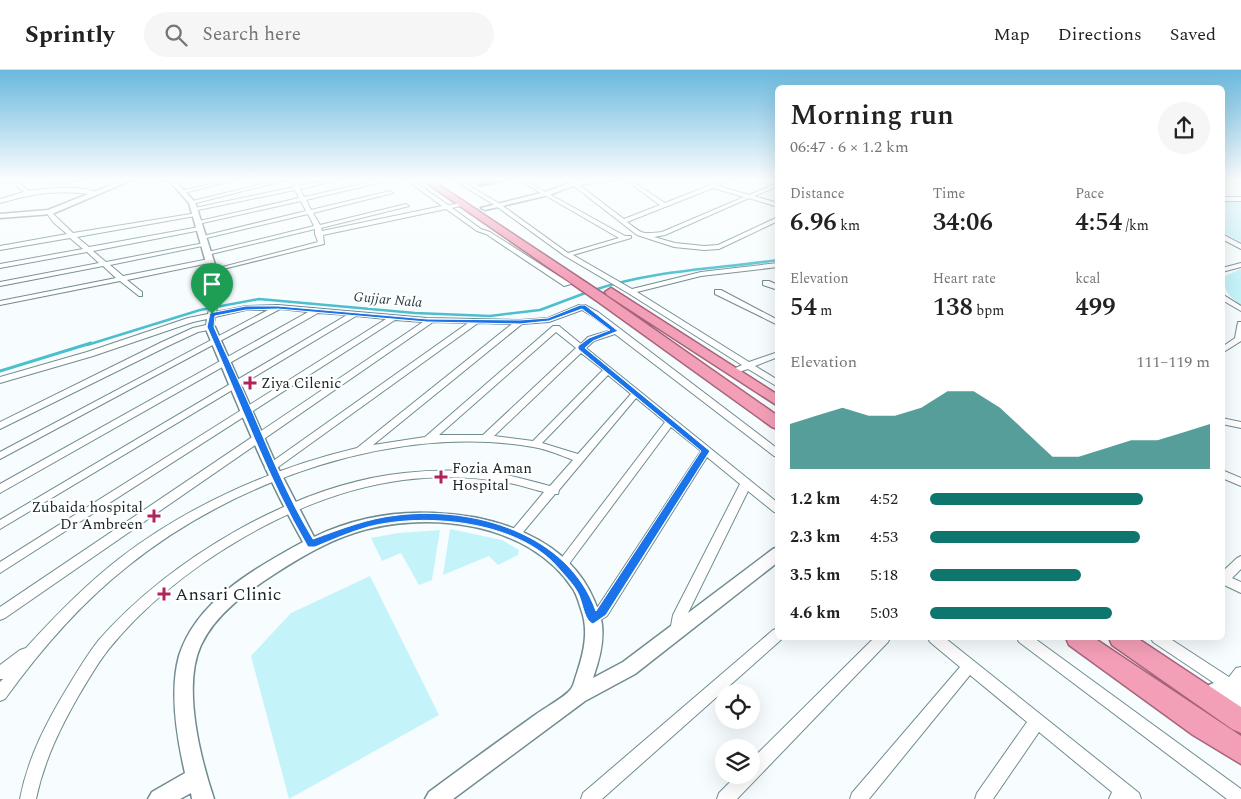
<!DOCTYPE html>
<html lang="en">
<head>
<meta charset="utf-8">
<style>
  :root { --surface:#fff; --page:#f6f6f6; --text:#222; --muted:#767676; --line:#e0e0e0; --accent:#0f766e }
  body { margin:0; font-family:Spectral,serif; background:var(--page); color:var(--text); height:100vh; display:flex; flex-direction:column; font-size:19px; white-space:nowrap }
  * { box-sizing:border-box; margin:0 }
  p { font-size:16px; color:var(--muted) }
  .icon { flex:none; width:28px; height:28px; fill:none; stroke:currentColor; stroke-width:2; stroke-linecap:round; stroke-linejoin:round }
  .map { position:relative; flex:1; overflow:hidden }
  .drawer { position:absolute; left:775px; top:15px; width:450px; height:555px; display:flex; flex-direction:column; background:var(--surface); border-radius:8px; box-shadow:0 5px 20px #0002 }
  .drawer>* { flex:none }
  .buttons { position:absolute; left:715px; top:614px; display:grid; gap:10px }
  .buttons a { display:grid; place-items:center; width:45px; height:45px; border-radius:50%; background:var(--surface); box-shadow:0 5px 20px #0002; font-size:25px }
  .pin { position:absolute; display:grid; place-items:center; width:42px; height:42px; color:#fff; margin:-51px -21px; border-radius:50% 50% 50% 0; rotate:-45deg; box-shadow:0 0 5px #0007 }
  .pin .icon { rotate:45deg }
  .round { display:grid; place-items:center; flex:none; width:52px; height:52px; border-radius:26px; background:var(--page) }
  .headline { display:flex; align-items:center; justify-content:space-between; height:85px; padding:0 15px }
  h1 { font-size:28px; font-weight:600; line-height:38px }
  .figures { display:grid; grid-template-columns:repeat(3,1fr); gap:8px; height:85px; padding:5px 15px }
  .figures div { display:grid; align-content:center }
  .figures b { font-size:25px; font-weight:600 }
  .figures small { font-size:14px; font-weight:400 }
  .figures p { font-size:14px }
  .chart { height:140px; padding:10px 15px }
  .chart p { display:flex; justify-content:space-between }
  .chart svg { width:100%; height:90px; margin-top:5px; fill:var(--accent); opacity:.7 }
  ul { padding:0 15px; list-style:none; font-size:16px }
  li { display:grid; grid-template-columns:80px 60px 1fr; align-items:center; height:38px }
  li i { height:12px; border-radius:6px; background:var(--accent) }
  header { display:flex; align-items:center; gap:30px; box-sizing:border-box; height:70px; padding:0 25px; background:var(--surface); border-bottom:1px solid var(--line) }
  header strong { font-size:24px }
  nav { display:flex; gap:28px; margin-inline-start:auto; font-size:18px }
  .search { width:350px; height:45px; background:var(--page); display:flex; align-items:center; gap:12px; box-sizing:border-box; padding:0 18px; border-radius:28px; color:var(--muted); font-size:19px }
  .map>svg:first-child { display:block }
  .green { fill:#c5f3fa }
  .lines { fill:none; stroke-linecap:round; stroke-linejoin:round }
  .stream-far1 { stroke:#4dbecd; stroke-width:2.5 }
  .stream { stroke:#4dbecd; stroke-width:3 }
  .minor-casing { stroke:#708c91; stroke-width:2 }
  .tertiary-casing { stroke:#708c91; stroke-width:3 }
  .trunk-casing { stroke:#a5647a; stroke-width:3 }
  .minor { fill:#fff; fill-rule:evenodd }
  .tertiary { fill:#fff; fill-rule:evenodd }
  .trunk { fill:#f49fb8; fill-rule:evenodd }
  .wall { fill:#3ec4d5 }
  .shaded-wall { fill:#32a0ae }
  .route { fill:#1a73e8; stroke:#fff; fill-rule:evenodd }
  .poi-dot { fill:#b0235e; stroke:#fff; stroke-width:2 }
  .labels { text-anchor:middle; stroke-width:4.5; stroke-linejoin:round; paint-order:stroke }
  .far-water-label { font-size:14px; font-style:italic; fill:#274044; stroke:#fff }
  .poi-label { font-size:15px; fill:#182425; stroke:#fff; text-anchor:start }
  .near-poi-label { font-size:18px; fill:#182425; stroke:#fff; text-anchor:start }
</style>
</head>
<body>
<header>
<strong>Sprintly</strong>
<div class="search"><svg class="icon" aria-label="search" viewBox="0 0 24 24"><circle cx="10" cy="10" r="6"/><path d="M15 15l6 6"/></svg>Search here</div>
<nav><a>Map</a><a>Directions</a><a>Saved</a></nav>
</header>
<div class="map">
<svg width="1241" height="729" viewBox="0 0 1241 729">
  <rect width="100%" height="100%" fill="#f7fdfe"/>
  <path class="green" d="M1222,130H1241V172L1223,162Z
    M1241,199V235C1231,228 1222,220 1225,206Z
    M450,459L502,470L519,480L518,485L498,495L489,486L443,505Z
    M440,460L432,510L419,515L401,483L382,491L371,468L398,463Z
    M370,506L439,645L289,729L251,586L291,543Z"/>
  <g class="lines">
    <path class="stream-far1" d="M594,220C654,200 716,199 778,190
      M87,275L200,240L259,229L415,243L490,246L540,240L588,222"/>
    <path class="stream" d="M0,301L91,273"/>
    <defs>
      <path id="minor" d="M12,109H21L17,111L29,121C47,118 81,115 98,123L95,125C60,119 34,123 0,133V129L24,122L12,112L0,114V110Z
        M43,109H49L52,110L91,109L51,114Z
        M177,109H186L172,113L169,111Z
        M231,109H239L184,123L181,121Z
        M282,109H290L192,134L189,132Z
        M292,109H296L299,116L334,109H343L300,119L304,127L379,110L382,112L306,130L311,140L390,121L393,123L313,143L320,155L406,134L409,136L321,158L322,161L442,136L405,109H411L448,135L464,133V135L452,138L481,159L490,162L571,214L564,216L486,164L477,161L446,139L323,165L324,174L211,202V200L318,172L315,164V159L207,185L204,183L314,156L308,144L202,169L199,167L306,141L301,131L198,154L195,152L299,128L295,120L193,141L190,139L294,117Z
        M452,109H458L500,134L568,183L619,168L517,109H522L625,166H631V168L573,185L632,219L701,202L778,193V197L701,206L637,222L749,292L778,282V287L755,296L778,310V317L748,299L733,304L730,303L729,301L742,295L628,223L565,186L496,136Z
        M565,109H571L624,149L660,135L624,109H629L665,133L726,109H733L718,116L749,125L778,113V116L754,126L778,133V137L749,128L665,165L654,167L675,173L704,176L718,175L778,147V151L719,179L704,180L674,177L637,165ZM713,118L744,127L662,162C642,164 644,165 627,152Z
        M1222,127H1241V131H1222Z
        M49,140L73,163L197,143L198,144L195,146L77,167L89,177L199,157L201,158V160L93,181L106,192L204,173L207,175L110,195L123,206L209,189L212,191L209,193L127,210L142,222V226H139L120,211L0,235V231L116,208L103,196L0,216V212L99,193L87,182L0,198V194L83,179L70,168L0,180V176L67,164L53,152L46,142Z
        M1222,164L1241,174V179L1222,169Z
        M1241,193V197L1222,202V198Z
        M763,211H769L778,215V220L763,215Z
        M715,220H721L778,250V255L715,224Z
        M1222,224L1241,236V241L1222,230Z
        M211,230H217L218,232L216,242L246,236L278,235L427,248L520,250L548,248L579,235H585L598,242L778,379V387L774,386L615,264L594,271L586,278L778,433V443L774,442L748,421L687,545L682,565L677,567L672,565L670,561L673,545L740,414L707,387L607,546L593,555L588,553L586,549L588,545L597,538L701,381L671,357L566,498L562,500L558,498L556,495L665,352L636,328L559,420L558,424H555L519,467L515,468L511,467L509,464L544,422C531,419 518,414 504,412C472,406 435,406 403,410C296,424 175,497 108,580C97,594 88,610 79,625C60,658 44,691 36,729H20C28,687 47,651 69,615C78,600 87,585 98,571C169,489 296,414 404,403C437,399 470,400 502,404C518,407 534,412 550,416L573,390C560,385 547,379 533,377C398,353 234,410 128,496C80,534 41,579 5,629L0,631V612L3,609H0V595L20,580L26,578C55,546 85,515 120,488C189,435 273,398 357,378L512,254L478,253L274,400H266L265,398L266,396L468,253L433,252L5,548L0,550V537L423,252L395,250L0,503V492L386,249L356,246L0,459V450L347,245L318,243L0,423V414L308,242L280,239L0,389V382L268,240H246L215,247L213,259L198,262L168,276L0,359V352L162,272L193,258L206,255L207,249L193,252L93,286L0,313V307L87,282L188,248L208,244ZM582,240L592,246L611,260L588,267L581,274L559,256H553L425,367L373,375L522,254L549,252ZM556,262L576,278L483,365H439ZM581,283L603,300L533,371L494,366ZM608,305L631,324L578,384L542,373Z
        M1238,252H1241V271L1222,283V277L1235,268Z
        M1222,348L1241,352V358L1222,354Z
        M1222,400L1241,408V416L1222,408Z
        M1241,486V499L1232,508L1241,512V523L1222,514V502L1237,488Z
        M778,558V568H783L602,729H581L583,723L773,560Z
        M874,568H890L888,572L737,729H717L719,723L737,705H751V690Z
        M928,568H945L1139,723L1141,729H1109L1112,722L1039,662L993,729H975L977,723L1027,652L970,605L869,729H850L852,723L960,597L930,572Z
        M1017,568H1034L1241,719V729H1227L1019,572Z
        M1151,568H1169L1229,607L1236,598L1241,597V630L1231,625L1226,627L1221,625L1219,620L1220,617L1153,572Z"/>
      <path id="tertiary" d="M126,109H134L52,144L0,148V144L48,140Z
        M160,109L174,110L195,132L218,204L209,212L202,210L209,203L189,133L170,112Z
        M604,109H621L573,116L549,125L485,140L481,138L545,122L572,112Z
        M210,254L215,257L276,394L314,467C351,449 393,441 433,443C495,445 568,468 594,530C598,539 601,546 602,555C604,573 599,591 593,608L623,592L773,479L778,477V492L635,604L585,631L453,729H425L429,722C464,696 500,670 535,645C544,638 564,628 571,619C574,615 575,608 577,603C584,582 589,560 581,539C579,533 577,525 573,519C529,451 425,440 354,463C326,472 301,487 276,503C248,521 216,543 201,575C182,616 200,687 214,729H192L191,723L180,729H148L152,722L185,703C177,668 169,622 179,586C196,531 255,498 303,472C264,403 236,330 205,257Z
        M1216,612L1241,626V645L1209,627L1207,621L1209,615Z"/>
      <path id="trunk" d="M421,109H430L605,225L778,346V359L772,357L597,231Z
        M611,218L778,325V336L607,225L605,222Z
        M1066,568H1094L1241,666V694L1193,665L1069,575Z
        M1109,568H1137L1241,637V663L1232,659L1112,575Z"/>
    </defs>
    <use href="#minor" class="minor-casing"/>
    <use href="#tertiary" class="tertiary-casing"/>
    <use href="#trunk" class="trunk-casing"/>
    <use href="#minor" class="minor"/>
    <use href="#tertiary" class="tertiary"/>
    <use href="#trunk" class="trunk"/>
  </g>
  <path class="wall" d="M467,109H509V111L480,117Z"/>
  <path class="shaded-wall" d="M479,109H509V111L480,117Z"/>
  <linearGradient id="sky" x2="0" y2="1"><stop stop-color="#6ab8dd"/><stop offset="0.52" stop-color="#fbfeff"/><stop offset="1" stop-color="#fbfeff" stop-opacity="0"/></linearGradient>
  <rect width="1241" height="211" fill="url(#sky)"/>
  <path class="route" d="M580,235H585L618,261L593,271L585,278L710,381L606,545L593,554C585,551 583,536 580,528C577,518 567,508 560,500C521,451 425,442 368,457C350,462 332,470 315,477H308C267,407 240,331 207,257L210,243L246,236H278L427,249L520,250L548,248ZM278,239L427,252L520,254L549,251L582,239L610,260L589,268L578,276V279L701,381L596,541C568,463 473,436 398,445C368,448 341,459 313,469C288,428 271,385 252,341C240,313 226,285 214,257L215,246L246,240Z"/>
  <g class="poi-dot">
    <path d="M247.5 305.5h5v5h5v5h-5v5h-5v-5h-5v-5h5z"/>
    <path d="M438.5 399.5h5v5h5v5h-5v5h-5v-5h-5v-5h5z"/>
    <path d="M151.5 438.5h5v5h5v5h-5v5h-5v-5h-5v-5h5z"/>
    <path d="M161.5 516.5h5v5h5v5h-5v5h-5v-5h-5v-5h5z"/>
  </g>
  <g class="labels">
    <g class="far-water-label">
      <text transform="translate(388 229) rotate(5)" y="5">Gujjar Nala</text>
    </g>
    <g class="poi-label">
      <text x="261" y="318">Ziya Cilenic</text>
      <text x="452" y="403">Fozia Aman<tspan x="452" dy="17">Hospital</tspan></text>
      <text x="143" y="442" text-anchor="end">Zubaida hospital<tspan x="143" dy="17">Dr Ambreen</tspan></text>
    </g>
    <g class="near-poi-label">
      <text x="175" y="530">Ansari Clinic</text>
    </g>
  </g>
</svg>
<div class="buttons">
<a><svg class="icon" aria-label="locate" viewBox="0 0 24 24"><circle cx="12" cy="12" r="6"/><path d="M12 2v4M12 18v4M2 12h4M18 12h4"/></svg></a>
<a><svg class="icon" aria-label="layers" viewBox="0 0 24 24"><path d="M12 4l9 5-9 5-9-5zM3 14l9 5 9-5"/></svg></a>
</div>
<div class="pin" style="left:212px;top:244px;background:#1e9e55"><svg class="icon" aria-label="arrive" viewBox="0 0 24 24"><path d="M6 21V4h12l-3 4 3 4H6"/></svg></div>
<section class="drawer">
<div class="headline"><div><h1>Morning run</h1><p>06:47 · 6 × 1.2 km</p></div><a class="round"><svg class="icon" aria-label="share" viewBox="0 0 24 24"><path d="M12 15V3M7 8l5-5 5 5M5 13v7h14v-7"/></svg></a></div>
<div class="figures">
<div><p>Distance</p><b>6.96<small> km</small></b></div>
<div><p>Time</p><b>34:06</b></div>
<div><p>Pace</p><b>4:54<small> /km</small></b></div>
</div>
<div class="figures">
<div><p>Elevation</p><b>54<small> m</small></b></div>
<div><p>Heart rate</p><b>138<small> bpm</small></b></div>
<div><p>kcal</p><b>499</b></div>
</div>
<div class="chart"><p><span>Elevation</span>111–119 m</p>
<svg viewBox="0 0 160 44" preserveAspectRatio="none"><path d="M0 44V22L10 18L20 14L30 18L40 18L50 14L60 6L70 6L80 14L90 26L100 38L110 38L120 34L130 30L140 30L150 26L160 22V44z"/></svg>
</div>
<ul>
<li><b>1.2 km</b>4:52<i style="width:76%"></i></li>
<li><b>2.3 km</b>4:53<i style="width:75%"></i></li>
<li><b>3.5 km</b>5:18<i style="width:54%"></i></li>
<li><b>4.6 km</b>5:03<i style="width:65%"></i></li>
</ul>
</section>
</div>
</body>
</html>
